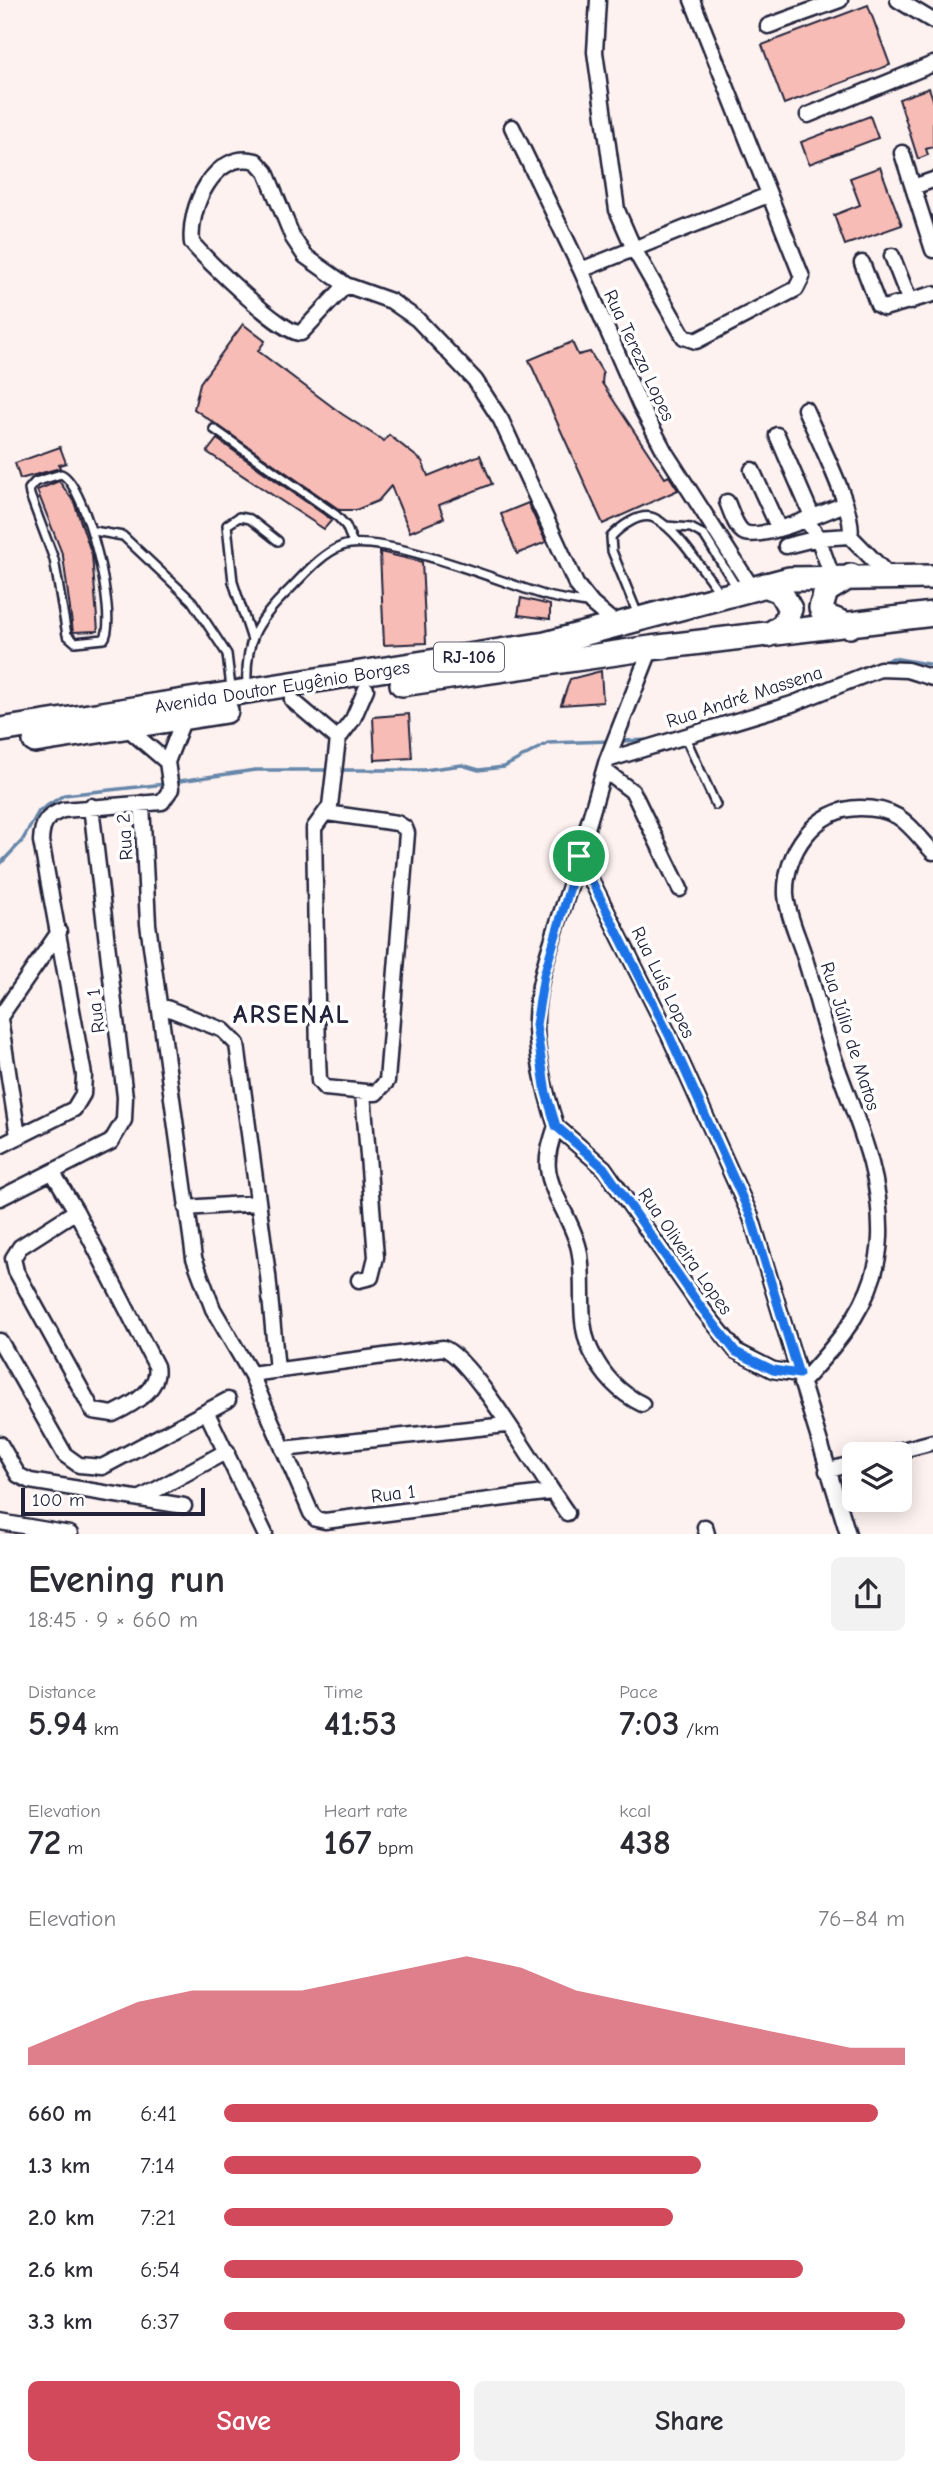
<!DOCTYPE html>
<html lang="en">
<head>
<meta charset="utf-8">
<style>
  :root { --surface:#fff; --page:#f2f2f3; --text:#2b2b33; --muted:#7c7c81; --accent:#d1495b }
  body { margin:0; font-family:"Comic Neue",sans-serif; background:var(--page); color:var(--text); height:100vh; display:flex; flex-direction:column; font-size:26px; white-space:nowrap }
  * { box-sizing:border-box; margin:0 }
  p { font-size:23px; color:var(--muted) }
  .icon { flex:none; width:38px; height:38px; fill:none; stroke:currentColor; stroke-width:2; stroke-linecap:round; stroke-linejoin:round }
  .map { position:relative; height:1534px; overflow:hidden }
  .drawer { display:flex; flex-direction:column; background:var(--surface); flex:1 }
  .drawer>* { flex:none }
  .fabs { position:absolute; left:842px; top:1442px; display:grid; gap:14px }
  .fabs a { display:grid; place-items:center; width:70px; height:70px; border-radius:10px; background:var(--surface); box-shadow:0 4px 18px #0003; font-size:35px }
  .scale { position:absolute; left:21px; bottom:18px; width:184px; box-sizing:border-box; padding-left:7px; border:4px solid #22223b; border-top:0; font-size:19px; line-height:24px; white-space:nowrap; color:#22223b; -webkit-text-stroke:5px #fff; paint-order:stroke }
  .pin { position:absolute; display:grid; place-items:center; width:60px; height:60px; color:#fff; margin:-30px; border:4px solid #fff; border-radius:50%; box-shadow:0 2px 7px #0007 }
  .round { display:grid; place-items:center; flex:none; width:74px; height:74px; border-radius:10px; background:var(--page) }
  .summary { display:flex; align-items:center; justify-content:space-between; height:119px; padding:0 28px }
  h1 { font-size:38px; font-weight:800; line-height:52px }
  .metrics { display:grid; grid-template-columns:repeat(3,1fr); gap:10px; height:119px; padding:7px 28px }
  .metrics div { display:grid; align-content:center }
  .metrics b { font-size:35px; font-weight:800 }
  .metrics small { font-size:19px; font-weight:400 }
  .metrics p { font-size:19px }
  .chart { height:196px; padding:14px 28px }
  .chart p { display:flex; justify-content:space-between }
  .chart svg { width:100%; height:126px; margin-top:7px; fill:var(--accent); opacity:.7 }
  .action { display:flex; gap:14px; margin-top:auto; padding:14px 28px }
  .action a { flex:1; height:80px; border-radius:10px; background:var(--accent); color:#fff; font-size:28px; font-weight:800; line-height:80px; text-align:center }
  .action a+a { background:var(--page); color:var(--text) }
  ul { padding:0 28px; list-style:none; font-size:23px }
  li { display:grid; grid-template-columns:112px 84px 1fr; align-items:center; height:52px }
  li i { height:18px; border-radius:9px; background:var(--accent) }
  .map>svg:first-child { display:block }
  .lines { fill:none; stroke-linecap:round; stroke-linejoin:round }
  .stream { stroke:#6686a9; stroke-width:3.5 }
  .building { fill:#f7bcb5; stroke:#22223b; stroke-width:2 }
  .service-casing { stroke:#22223b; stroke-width:12 }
  .minor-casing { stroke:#22223b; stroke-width:19 }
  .trunk-casing { stroke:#22223b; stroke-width:28 }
  .service { stroke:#fff; stroke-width:7 }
  .minor { stroke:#fff; stroke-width:14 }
  .trunk { stroke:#fff; stroke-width:23 }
  .route-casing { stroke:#fff; stroke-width:14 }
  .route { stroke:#1a73e8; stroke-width:9 }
  .labels { text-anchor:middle; stroke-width:7; stroke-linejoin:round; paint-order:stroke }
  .shield { fill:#fff; stroke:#646476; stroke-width:2 }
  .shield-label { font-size:18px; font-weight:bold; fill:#22223b }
  .street-label { font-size:19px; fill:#22223b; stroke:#fff }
  .district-label { font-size:26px; font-weight:bold; letter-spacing:2px; fill:#22223b; stroke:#fff }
</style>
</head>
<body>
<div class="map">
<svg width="933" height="1534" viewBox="0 0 933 1534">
  <rect width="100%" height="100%" fill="#fdf2f0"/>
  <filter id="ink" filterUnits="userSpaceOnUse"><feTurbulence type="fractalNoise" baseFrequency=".0143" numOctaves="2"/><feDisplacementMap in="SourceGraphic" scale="14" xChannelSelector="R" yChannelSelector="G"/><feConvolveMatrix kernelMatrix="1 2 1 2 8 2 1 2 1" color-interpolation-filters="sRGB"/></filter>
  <g filter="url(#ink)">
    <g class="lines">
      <path class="stream" d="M879,664L893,658L933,665
        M619,741L653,740
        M340,770H424L462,765L479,770L504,767L548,743L611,741
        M173,782L255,770H332
        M0,864L22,841L39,811L64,795L165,784"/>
    </g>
    <path class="building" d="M868,5L890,65L784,104L762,45Z
      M929,88L933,99V147L926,149L928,155L918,159L899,99Z
      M870,116L878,138L809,164L801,142Z
      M880,167L902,225L845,245L834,215L860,205L850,178Z
      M243,324L265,341L258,351L342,414L384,441L389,435L422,461L428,476L480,455L492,484L439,505L444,518L410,532L391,486L378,501L356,510H340L194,409L200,383Z
      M572,342L578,355L590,352L603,373L602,383L665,478L669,476L678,490L603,524L529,360Z
      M217,439L332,520L324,529L207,452Z
      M60,447L66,463L59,465L60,468L20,479L15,463Z
      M59,481L74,502L92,555L98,631L73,632L63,556L37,490Z
      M528,503L546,542L517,554L501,514Z
      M380,552L422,562L426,643L384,645Z
      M521,598L550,605V619L518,615Z
      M601,671L603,702L561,705L570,679Z
      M409,714L412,758L375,760L373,717Z"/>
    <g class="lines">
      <defs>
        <path id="service" d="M214,429L336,515L346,526L353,543
          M61,474C86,484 119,620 104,639L75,642L67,635L54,559L30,495L29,489L35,482Z
          M666,526L691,528L704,535L737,588
          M94,531L123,536L192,601L227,654L231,688
          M638,615L612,551L611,537C620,527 640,512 654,518C677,528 704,573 720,593
          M252,640L233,582L227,525L239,517L250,519L278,541
          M247,688C245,641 255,623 289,590C305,574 321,554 342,546C380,532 501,582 544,595C559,599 575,601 591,604
          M685,737L716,805"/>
        <path id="minor" d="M598,0L595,52L617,210L634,249L684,337L696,341L796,289L802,277L692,0
          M898,0L933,21
          M768,26L840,0
          M808,115L933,64
          M512,127L581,270L640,405L665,452L752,588
          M902,153L933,250
          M913,187L933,180
          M892,256L910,302
          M862,263L878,305L884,308L933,294
          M581,270L768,195
          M346,285L301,333C285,337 205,259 192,243C188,208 214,150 256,161L266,172L293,238L305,256L346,285L391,301L417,319L475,380L501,420L576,584L592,604L617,625
          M777,435L812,516
          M752,470L779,529
          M727,502C731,511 735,526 743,532C759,542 827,511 845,504
          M806,519L818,538L832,576
          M850,536L890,577
          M786,546L818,538L850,536C857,514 815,433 805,409
          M651,648L607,760L579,856L669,1035L751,1217L848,1534
          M292,700L338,739
          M126,727L167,762
          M607,760L792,704L880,669L907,670L933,678
          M604,770L633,792L680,889
          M142,803L148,924L194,1258L213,1309L251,1374L311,1513L316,1519L325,1521L552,1492
          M327,813L397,823L405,828L407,833L387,1081L376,1093L325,1088L319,1081L318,1057L314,828L330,806L338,739L353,719L366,689
          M159,1005L223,1030L237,1044L268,1275L277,1370
          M0,1017L59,932
          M0,1019L18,1136
          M556,1126C546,1095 537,1060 536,1027C534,974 566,908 579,856
          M0,1146L74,1109L83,1094L84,1075L41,841C42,823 46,816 63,810L162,802L171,789L167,762L184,718
          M53,1173L76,1211L156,1366C161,1389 132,1405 113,1414L93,1411L16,1271L13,1258L20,1247L76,1211
          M0,1198L111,1142L124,1120L125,1097L91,806
          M186,1208L258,1203
          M359,1280L371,1277L376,1257L363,1093
          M0,1341L65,1455L79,1465L102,1467L228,1400
          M251,1374L443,1348C472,1357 544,1482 567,1513
          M801,1383C840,1341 878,1298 880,1237C882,1171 856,1120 834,1058C823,1026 816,994 806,962C800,940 788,918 786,895C784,853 815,808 860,808C901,808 908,825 933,852
          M642,1404C619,1393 602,1374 591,1351C576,1321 586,1281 579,1249C573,1222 551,1194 548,1169C546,1155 552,1139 556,1126L604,1168L700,1306L736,1351L773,1370L799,1374
          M207,1413L265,1534
          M0,1444L18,1475L30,1481L184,1506
          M283,1449L506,1425
          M887,1454L933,1442
          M827,1471L854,1463
          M141,1498L227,1451
          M0,1522L70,1534
          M705,1527L707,1534"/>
        <path id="trunk" d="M765,585L780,591L790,609L784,625L768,635
          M850,626L825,616L821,608L826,591L851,576
          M402,684L651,648L933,614
          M0,730L545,644L789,579L933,577
          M35,741L226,711"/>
      </defs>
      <use href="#service" class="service-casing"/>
      <use href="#minor" class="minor-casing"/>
      <use href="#trunk" class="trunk-casing"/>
      <use href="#service" class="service"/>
      <use href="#minor" class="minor"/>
      <use href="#trunk" class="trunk"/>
    </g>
  </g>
  <g class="lines" filter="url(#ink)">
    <defs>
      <path id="route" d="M579,856L669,1035L751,1217L799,1374L773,1370L736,1352L700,1306L604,1168L556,1126L546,1093L536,1025L544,975Z"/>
    </defs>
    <use href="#route" class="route-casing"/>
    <use href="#route" class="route"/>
  </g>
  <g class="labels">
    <rect class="shield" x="434" y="642.5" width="70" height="29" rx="5"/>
    <g class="shield-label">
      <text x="469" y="663">RJ-106</text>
    </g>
    <g class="street-label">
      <text transform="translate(640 355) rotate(65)" y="7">Rua Tereza Lopes</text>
      <text transform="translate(282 686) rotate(-9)" y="7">Avenida Doutor Eugênio Borges</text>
      <text transform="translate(744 696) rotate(-18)" y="7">Rua André Massena</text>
      <text transform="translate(124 837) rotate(-94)" y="7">Rua 2</text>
      <text transform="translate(664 982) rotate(64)" y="7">Rua Luís Lopes</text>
      <text transform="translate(95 1011) rotate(-97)" y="7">Rua 1</text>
      <text transform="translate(851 1036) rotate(72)" y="7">Rua Júlio de Matos</text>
      <text transform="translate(686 1251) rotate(55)" y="7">Rua Oliveira Lopes</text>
      <text transform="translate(393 1493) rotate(-7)" y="7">Rua 1</text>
    </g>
    <g class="district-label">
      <text x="292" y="1023">ARSENAL</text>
    </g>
  </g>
</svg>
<div class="fabs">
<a><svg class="icon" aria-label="layers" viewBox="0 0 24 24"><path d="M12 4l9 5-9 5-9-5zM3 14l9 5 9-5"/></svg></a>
</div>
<div class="scale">100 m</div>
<div class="pin" style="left:579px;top:856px;background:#1e9e55"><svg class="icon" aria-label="arrive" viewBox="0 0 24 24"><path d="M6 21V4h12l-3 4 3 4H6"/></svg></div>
</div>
<section class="drawer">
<div class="summary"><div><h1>Evening run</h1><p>18:45 · 9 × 660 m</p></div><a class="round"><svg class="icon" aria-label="share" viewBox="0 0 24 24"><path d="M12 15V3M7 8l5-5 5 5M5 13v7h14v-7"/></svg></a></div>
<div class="metrics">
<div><p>Distance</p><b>5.94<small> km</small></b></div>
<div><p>Time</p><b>41:53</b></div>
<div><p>Pace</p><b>7:03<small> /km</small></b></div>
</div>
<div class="metrics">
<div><p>Elevation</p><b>72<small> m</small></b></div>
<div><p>Heart rate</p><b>167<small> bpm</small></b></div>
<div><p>kcal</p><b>438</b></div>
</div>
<div class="chart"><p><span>Elevation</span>76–84 m</p>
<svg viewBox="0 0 160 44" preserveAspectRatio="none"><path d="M0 44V38L10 30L20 22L30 18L40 18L50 18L60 14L70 10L80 6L90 10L100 18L110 22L120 26L130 30L140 34L150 38L160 38V44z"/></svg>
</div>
<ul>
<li><b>660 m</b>6:41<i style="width:96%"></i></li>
<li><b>1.3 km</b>7:14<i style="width:70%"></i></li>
<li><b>2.0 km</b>7:21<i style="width:66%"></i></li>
<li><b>2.6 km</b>6:54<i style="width:85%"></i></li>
<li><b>3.3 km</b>6:37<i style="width:100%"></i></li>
</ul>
<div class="action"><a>Save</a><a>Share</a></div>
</section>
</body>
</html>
